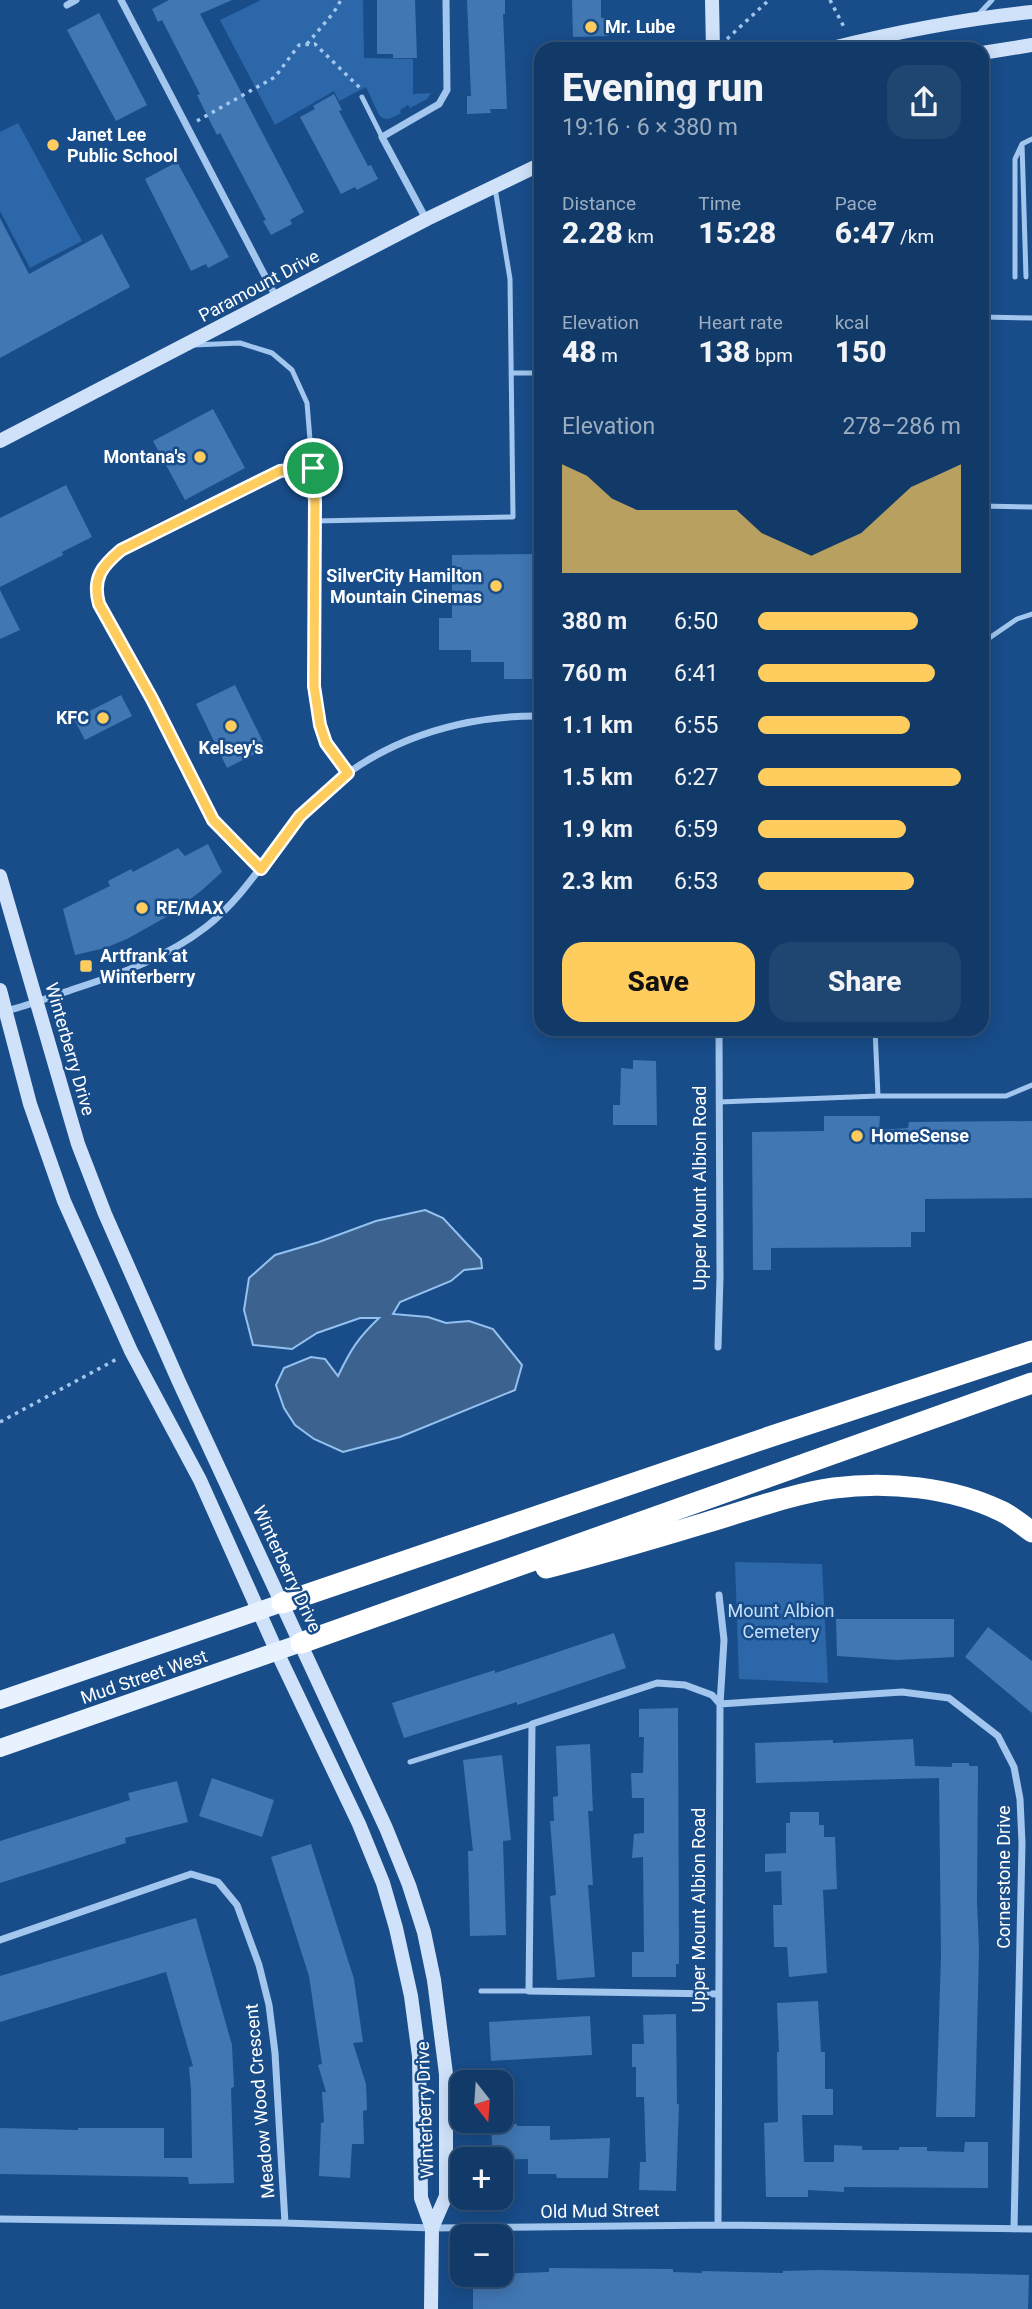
<!DOCTYPE html>
<html lang="en">
<head>
<meta charset="utf-8">
<style>
  :root { --surface:#123a68; --page:#1f4571; --text:#f1f3f6; --muted:#9cadc0; --line:#31547c; --accent:#ffcc5e }
  body { margin:0; font-family:Roboto,sans-serif; background:var(--page); color:var(--text); height:100vh; display:flex; flex-direction:column; font-size:26px; white-space:nowrap }
  * { box-sizing:border-box; margin:0 }
  p { font-size:23px; color:var(--muted) }
  .icon { flex:none; width:38px; height:38px; fill:none; stroke:currentColor; stroke-width:2; stroke-linecap:round; stroke-linejoin:round }
  .map { position:relative; flex:1; overflow:hidden }
  .drawer { position:absolute; left:534px; top:42px; width:455px; height:994px; display:flex; flex-direction:column; background:var(--surface); border-radius:21px; box-shadow:0 4px 18px #0003,0 0 0 2px var(--line) }
  .drawer>* { flex:none }
  .needle { width:46px; rotate:163deg }
  .buttons { position:absolute; left:450px; top:2070px; display:grid; gap:14px }
  .buttons a { display:grid; place-items:center; width:63px; height:63px; border-radius:14px; background:var(--surface); box-shadow:0 4px 18px #0003,0 0 0 2px var(--line); font-size:35px }
  .pin { position:absolute; display:grid; place-items:center; width:60px; height:60px; color:#fff; margin:-30px; border:4px solid #fff; border-radius:50%; box-shadow:0 2px 7px #0007 }
  .round { display:grid; place-items:center; flex:none; width:74px; height:74px; border-radius:21px; background:var(--page) }
  .headline { display:flex; align-items:center; justify-content:space-between; height:119px; padding:0 28px }
  h1 { font-size:38px; font-weight:800; line-height:52px }
  .stats { display:grid; grid-template-columns:repeat(3,1fr); gap:10px; height:119px; padding:7px 28px }
  .stats div { display:grid; align-content:center }
  .stats b { font-size:30px; font-weight:800 }
  .stats small { font-size:19px; font-weight:400 }
  .stats p { font-size:19px }
  .chart { height:196px; padding:14px 28px }
  .chart p { display:flex; justify-content:space-between }
  .chart svg { width:100%; height:126px; margin-top:7px; fill:var(--accent); opacity:.7 }
  .primary-button { display:flex; gap:14px; margin-top:auto; padding:14px 28px }
  .primary-button a { flex:1; height:80px; border-radius:21px; background:var(--accent); color:#111; font-size:28px; font-weight:800; line-height:80px; text-align:center }
  .primary-button a+a { background:var(--page); color:var(--text) }
  ul { padding:0 28px; list-style:none; font-size:23px }
  li { display:grid; grid-template-columns:112px 84px 1fr; align-items:center; height:52px }
  li i { height:18px; border-radius:9px; background:var(--accent) }
  .map>svg:first-child { display:block }
  .green { fill:#2b67a9 }
  .water { fill:#3c638f; stroke:#94c1f0; stroke-width:2 }
  .building { fill:#4177b3 }
  .lines { fill:none; stroke-linecap:round; stroke-linejoin:round }
  .path { stroke:#a2c6ee; stroke-width:3.5; stroke-dasharray:3.5 5; stroke-linecap:butt }
  .lane { stroke:#a2c6ee; stroke-width:5 }
  .street { stroke:#a2c6ee; stroke-width:7 }
  .secondary { stroke:#cfe2fa; stroke-width:14 }
  .primary { stroke:#e8f2ff; stroke-width:18 }
  .highway { stroke:#fff; stroke-width:21 }
  .route-casing { stroke:#fff; stroke-width:14 }
  .route { stroke:#ffcc5e; stroke-width:9 }
  .poi-dot { fill:#ffcc5e; stroke:#184d8a; stroke-width:2.5 }
  .labels { text-anchor:middle; stroke-width:5; stroke-linejoin:round; paint-order:stroke }
  .poi-label { font-size:18px; font-weight:bold; fill:#fff; stroke:#184d8a; text-anchor:start }
  .street-label { font-size:18px; fill:#fff; stroke:#184d8a }
  .park-label { font-size:18px; fill:#c7e0fa; stroke:#184d8a }
</style>
</head>
<body>
<div class="map">
<svg width="1032" height="2309" viewBox="0 0 1032 2309">
  <rect width="100%" height="100%" fill="#184d8a"/>
  <path class="green" d="M261,0H363L364,58L413,59V94L431,93L427,99L410,108L408,105L400,110L401,113C393,117 387,123 379,115L366,87L339,101L334,91L275,125L220,20Z
    M18,123L82,241L30,268L0,211V132Z
    M735,1562L822,1564L828,1683L739,1679Z"/>
  <path class="water" d="M425,1210L443,1218L481,1259L482,1268L464,1270L451,1281L400,1302L393,1314L428,1317L446,1323L469,1321L493,1329L522,1365L515,1390L400,1437L343,1452L314,1439L295,1425L284,1408L276,1385L284,1368L311,1357L325,1359L338,1376C351,1349 358,1338 379,1318H360L317,1333L292,1349L253,1345L244,1310L249,1278L275,1255L319,1242L376,1221Z"/>
  <path class="building" d="M169,0H232L200,14L304,212L290,220L292,224L271,235L263,221L266,220L220,133L217,135L197,95L200,94L162,20L158,22L152,9Z
    M377,0H415L417,58H393V54H377Z
    M467,0H505V14H503L507,109H490L491,113L467,114V96H471Z
    M572,0H601V18H609V36L573,37Z
    M99,13L147,105L116,121L67,30Z
    M334,94L342,110L339,111L368,166L371,165L378,179L357,190L355,187L341,194L300,117L315,109L313,106Z
    M177,162L229,257L208,268L206,264L191,271L145,179Z
    M0,218L29,274L102,234L130,287L0,358Z
    M213,409L245,468L185,500L153,441Z
    M66,485L92,537L62,552L63,555L0,587V518Z
    M541,554V679H504V662H471V650H439V618H452V555Z
    M0,590L20,630L0,639Z
    M235,685L266,748L227,768L196,704Z
    M121,695L132,716L85,740L74,719Z
    M208,844L222,872L201,891L168,916L127,939L105,948L75,955L63,909L110,886L108,881L131,869L133,872L178,848L185,856Z
    M633,1060L656,1061L657,1125H613V1105H620L621,1068L633,1069Z
    M824,1116H880L879,1130L908,1128L909,1122L1032,1121V1198L925,1199V1232H911V1247L771,1248V1270H753L752,1132L824,1131Z
    M836,1619H954V1657L897,1660L837,1656Z
    M988,1627L1032,1661V1713L965,1657Z
    M614,1633L626,1668L517,1705V1702L404,1738L392,1703L495,1670V1673Z
    M678,1708L679,1964H676V1977H632V1952H644L643,1857L632,1858L634,1834L644,1833V1798H632L631,1773H643L644,1737H639V1709Z
    M913,1739L915,1766L952,1767V1763H969V1766H978L977,1902L979,1950L975,2117H936L941,1956L939,1778L756,1783L755,1743L833,1740V1743Z
    M590,1744L593,1811H588L593,1885H588L595,1977L557,1980L550,1896L556,1895L550,1821H554L553,1797L558,1796L556,1746Z
    M502,1755L511,1840L503,1841L506,1935L470,1936L468,1851H473L463,1760Z
    M212,1778L274,1800L262,1837L199,1816Z
    M177,1781L188,1822L125,1838L126,1843L0,1883V1841L130,1800L128,1793Z
    M790,1812H819V1825H824V1837H835L837,1889L823,1890L827,1973L789,1977L787,1947H774L773,1905H782L781,1871L765,1872V1854L786,1853V1823H790Z
    M311,1844L354,1979L363,2042L353,2043L366,2084L367,2110L363,2111L364,2144H352L350,2178L319,2176L321,2123L324,2122L322,2092H326L318,2065L322,2064L309,1976L271,1857Z
    M196,1918L232,2045L234,2087L231,2088L234,2183L189,2184L188,2177L0,2174V2128L78,2130V2128H164V2158H192L191,2090L189,2067L193,2066L166,1972L0,2022V1976Z
    M818,2001L821,2052H825V2089H833V2115H802L804,2162H834V2145L862,2146V2150H899V2147H927V2151L964,2152L965,2142H988V2188L844,2187V2192L808,2190V2197H766L764,2123L778,2122L777,2052H779L777,2003Z
    M676,2014L677,2104H679L676,2191L639,2190L640,2162H646L644,2097H636V2067H632V2044H644L643,2015Z
    M590,2016L592,2055L491,2061L489,2022Z
    M517,2124V2126H550V2140L610,2138L608,2178H557L556,2174H528V2159L493,2160L491,2126Z
    M549,2268L673,2269V2272L702,2273V2271L783,2273V2271L819,2270L1029,2275L1028,2309H473V2275L549,2272Z"/>
  <g class="lines">
    <path class="path" d="M830,0L845,29
      M727,39L769,0
      M307,44L334,12L341,0
      M197,121L275,77L299,45L315,44L360,88
      M0,1422L117,1359"/>
    <path class="lane" d="M978,15L992,0
      M362,97L382,137
      M1022,144L1026,277
      M1015,277V159L1022,144L1032,139
      M982,317L1032,318
      M194,345L240,343L272,353L292,370L307,403L315,501L314,686L320,725L326,743L348,773
      M511,373H541
      M982,506L1032,507
      M315,521L513,517L510,279L495,188
      M982,643L1017,619L1032,614
      M262,869L213,820L152,700L99,604C92,578 102,566 121,550L280,471L313,468
      M875,1029L878,1096
      M719,1102L878,1096H1006L1032,1085
      M410,1762L532,1724
      M481,1991H529"/>
    <path class="street" d="M121,0L276,297
      M67,5L76,0
      M426,219L382,137L439,104L447,90L446,0
      M6,1011C30,1005 53,996 77,988C123,973 167,957 206,927C245,896 267,855 299,818C360,747 449,715 541,716
      M718,1347L720,1277L719,1029
      M0,1940L191,1874L218,1882L237,1905L259,1965L269,2005L275,2053L285,2223
      M718,1994L529,1991L532,1724L657,1683L685,1685L712,1695L720,1704L902,1692L949,1698L998,1736L1014,1767L1020,1799L1022,1843L1014,2229
      M0,2219L285,2223L432,2228L718,2225L1032,2229
      M718,2225L720,1704L724,1640L719,1595"/>
    <path class="secondary" d="M712,0L713,49
      M828,49C896,32 963,19 1032,12
      M982,53L1032,45
      M0,441L427,219L541,164
      M0,876L78,1144L105,1214L179,1382L386,1828L409,1885L424,1932L434,1980L446,2074V2196L432,2228
      M0,990L30,1104L64,1201L131,1351L200,1480L277,1652L359,1824L383,1883L396,1928L411,1996L419,2056L421,2198L432,2228L431,2309"/>
    <path class="primary" d="M0,1700L282,1603
      M0,1748L301,1643"/>
    <path class="highway" d="M546,1568C599,1555 652,1539 705,1523C747,1511 790,1494 834,1488C888,1481 951,1487 1001,1511C1012,1516 1022,1525 1032,1532
      M282,1603L772,1436L1032,1351
      M301,1643L1032,1383"/>
  </g>
  <g class="lines">
    <defs>
      <path id="route" d="M313,468L315,501L314,686L320,725L326,743L348,773L300,816L261,869L213,820L152,699L99,604C92,578 102,566 121,550L280,471Z"/>
    </defs>
    <use href="#route" class="route-casing"/>
    <use href="#route" class="route"/>
  </g>
  <g class="poi-dot">
    <circle cx="591" cy="27" r="7"/>
    <circle cx="53" cy="145" r="7"/>
    <circle cx="200" cy="457" r="7"/>
    <circle cx="496" cy="586" r="7"/>
    <circle cx="103" cy="718" r="7"/>
    <circle cx="231" cy="726" r="7"/>
    <circle cx="142" cy="908" r="7"/>
    <rect x="79" y="959" width="14" height="14" rx="3.5"/>
    <circle cx="857" cy="1136" r="7"/>
  </g>
  <g class="labels">
    <g class="poi-label">
      <text x="605" y="33">Mr. Lube</text>
      <text x="67" y="141">Janet Lee<tspan x="67" dy="21">Public School</tspan></text>
      <text x="186" y="463" text-anchor="end">Montana's</text>
      <text x="482" y="582" text-anchor="end">SilverCity Hamilton<tspan x="482" dy="21">Mountain Cinemas</tspan></text>
      <text x="89" y="724" text-anchor="end">KFC</text>
      <text x="231" y="754" text-anchor="middle">Kelsey's</text>
      <text x="156" y="914">RE/MAX</text>
      <text x="100" y="962">Artfrank at<tspan x="100" dy="21">Winterberry</tspan></text>
      <text x="871" y="1142">HomeSense</text>
    </g>
    <g class="street-label">
      <text transform="translate(259 286) rotate(-28)" y="6">Paramount Drive</text>
      <text transform="translate(70 1049) rotate(74)" y="6">Winterberry Drive</text>
      <text transform="translate(700 1188) rotate(-90)" y="6">Upper Mount Albion Road</text>
      <text transform="translate(287 1569) rotate(65)" y="6">Winterberry Drive</text>
      <text transform="translate(144 1677) rotate(-19)" y="6">Mud Street West</text>
      <text transform="translate(1004 1877) rotate(-90)" y="6">Cornerstone Drive</text>
      <text transform="translate(699 1910) rotate(-90)" y="6">Upper Mount Albion Road</text>
      <text transform="translate(260 2101) rotate(-95)" y="6">Meadow Wood Crescent</text>
      <text transform="translate(425 2110) rotate(-92)" y="6">Winterberry Drive</text>
      <text transform="translate(600 2211) rotate(-1)" y="6">Old Mud Street</text>
    </g>
    <g class="park-label">
      <text x="781" y="1617">Mount Albion<tspan x="781" dy="21">Cemetery</tspan></text>
    </g>
  </g>
</svg>
<div class="buttons">
<a><svg class="needle" viewBox="-14 -14 28 28"><path d="M0-13l5 13h-10z" fill="#e53935"/><path d="M0 13l5-13h-10z" fill="#9cadc0"/></svg></a>
<a>+</a>
<a>−</a>
</div>
<div class="pin" style="left:313px;top:468px;background:#1e9e55"><svg class="icon" aria-label="arrive" viewBox="0 0 24 24"><path d="M6 21V4h12l-3 4 3 4H6"/></svg></div>
<section class="drawer">
<div class="headline"><div><h1>Evening run</h1><p>19:16 · 6 × 380 m</p></div><a class="round"><svg class="icon" aria-label="share" viewBox="0 0 24 24"><path d="M12 15V3M7 8l5-5 5 5M5 13v7h14v-7"/></svg></a></div>
<div class="stats">
<div><p>Distance</p><b>2.28<small> km</small></b></div>
<div><p>Time</p><b>15:28</b></div>
<div><p>Pace</p><b>6:47<small> /km</small></b></div>
</div>
<div class="stats">
<div><p>Elevation</p><b>48<small> m</small></b></div>
<div><p>Heart rate</p><b>138<small> bpm</small></b></div>
<div><p>kcal</p><b>150</b></div>
</div>
<div class="chart"><p><span>Elevation</span>278–286 m</p>
<svg viewBox="0 0 160 44" preserveAspectRatio="none"><path d="M0 44V6L10 10L20 18L30 22L40 22L50 22L60 22L70 22L80 30L90 34L100 38L110 34L120 30L130 22L140 14L150 10L160 6V44z"/></svg>
</div>
<ul>
<li><b>380 m</b>6:50<i style="width:79%"></i></li>
<li><b>760 m</b>6:41<i style="width:87%"></i></li>
<li><b>1.1 km</b>6:55<i style="width:75%"></i></li>
<li><b>1.5 km</b>6:27<i style="width:100%"></i></li>
<li><b>1.9 km</b>6:59<i style="width:73%"></i></li>
<li><b>2.3 km</b>6:53<i style="width:77%"></i></li>
</ul>
<div class="primary-button"><a>Save</a><a>Share</a></div>
</section>
</div>
</body>
</html>
